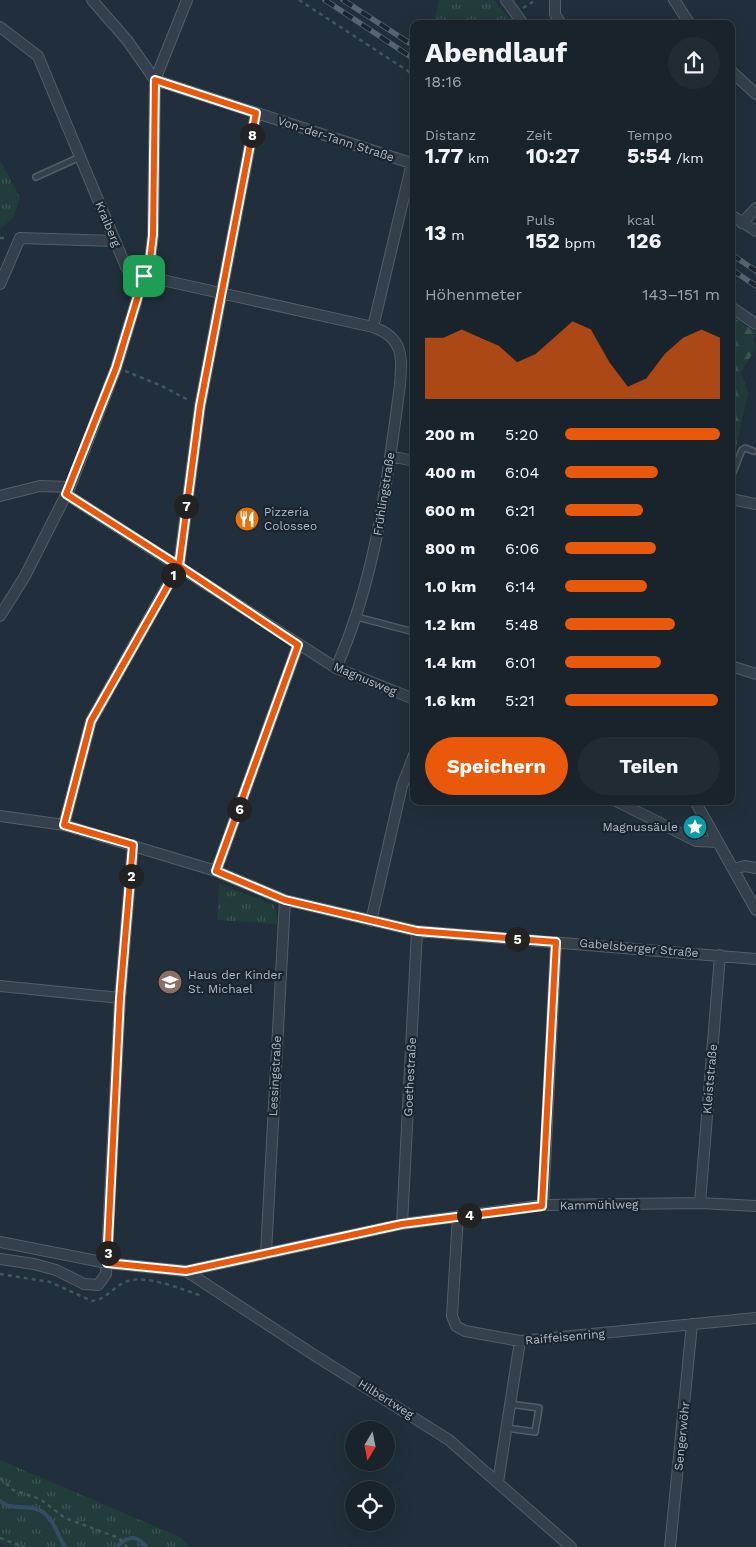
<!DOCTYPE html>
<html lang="de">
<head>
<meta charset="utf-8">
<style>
  :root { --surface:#18232c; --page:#212b34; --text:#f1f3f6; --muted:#9fa4a9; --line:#364048; --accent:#ea580c }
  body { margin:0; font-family:"Work Sans",sans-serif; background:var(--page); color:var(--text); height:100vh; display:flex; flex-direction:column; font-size:19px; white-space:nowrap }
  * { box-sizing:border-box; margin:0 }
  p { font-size:16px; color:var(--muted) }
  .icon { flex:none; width:28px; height:28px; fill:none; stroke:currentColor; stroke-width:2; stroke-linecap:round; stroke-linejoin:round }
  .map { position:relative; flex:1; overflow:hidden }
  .side { position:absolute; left:410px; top:20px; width:325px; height:785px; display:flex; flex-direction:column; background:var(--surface); border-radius:10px; box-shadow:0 5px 20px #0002,0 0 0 1px var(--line) }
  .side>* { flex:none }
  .needle { width:32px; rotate:190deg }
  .controls { position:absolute; left:345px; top:1421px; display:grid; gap:10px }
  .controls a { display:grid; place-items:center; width:50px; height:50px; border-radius:50%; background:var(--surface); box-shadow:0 5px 20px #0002,0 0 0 1px var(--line); font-size:25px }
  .pin { position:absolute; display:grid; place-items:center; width:42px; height:42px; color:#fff; margin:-21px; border-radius:10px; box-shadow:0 2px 8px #0006 }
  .km { position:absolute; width:25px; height:25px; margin:-12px; border-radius:50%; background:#222; color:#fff; font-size:14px; line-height:25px; text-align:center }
  .round { display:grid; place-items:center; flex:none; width:52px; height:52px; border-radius:26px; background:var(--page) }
  .headline { display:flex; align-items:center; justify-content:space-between; height:85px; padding:0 15px }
  h1 { font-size:28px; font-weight:700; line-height:38px }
  .stats { display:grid; grid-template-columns:repeat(3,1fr); gap:8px; height:85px; padding:5px 15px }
  .stats div { display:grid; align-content:center }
  .stats b { font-size:21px; font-weight:700 }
  .stats small { font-size:14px; font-weight:400 }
  .stats p { font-size:14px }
  .chart { height:140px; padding:10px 15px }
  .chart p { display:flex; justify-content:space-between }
  .chart svg { width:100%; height:90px; margin-top:5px; fill:var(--accent); opacity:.7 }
  .cta { display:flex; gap:10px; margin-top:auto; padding:10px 15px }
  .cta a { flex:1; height:58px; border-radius:30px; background:var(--accent); color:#fff; font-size:20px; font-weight:700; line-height:58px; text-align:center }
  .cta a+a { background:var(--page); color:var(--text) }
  ul { padding:0 15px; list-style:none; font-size:16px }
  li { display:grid; grid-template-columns:80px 60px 1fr; align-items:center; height:38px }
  li i { height:12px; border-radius:6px; background:var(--accent) }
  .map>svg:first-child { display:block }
  .grass { fill:url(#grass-tufts) }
  .forest { fill:url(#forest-firs) }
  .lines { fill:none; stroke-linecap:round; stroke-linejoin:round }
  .stream { stroke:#334d63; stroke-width:4 }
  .lane-casing { stroke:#525e68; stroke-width:8 }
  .street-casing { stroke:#525e68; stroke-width:12 }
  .path { stroke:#405858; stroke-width:2.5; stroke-dasharray:4 4; stroke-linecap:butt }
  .lane { stroke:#34404b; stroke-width:5 }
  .street { stroke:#34404b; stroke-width:10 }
  .rail-casing { stroke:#566572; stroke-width:5.5 }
  .rail { stroke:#1a252f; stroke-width:4; stroke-dasharray:11; stroke-linecap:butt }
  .route-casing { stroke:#fff; stroke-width:10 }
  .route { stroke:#ea580c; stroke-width:6 }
  .labels { text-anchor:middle; stroke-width:4.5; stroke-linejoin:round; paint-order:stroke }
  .street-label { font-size:12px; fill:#afbbc7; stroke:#1a252f }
  .poi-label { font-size:12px; fill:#afbbc7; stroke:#1a252f; text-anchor:start }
</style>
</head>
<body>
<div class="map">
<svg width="756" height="1547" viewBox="0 0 756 1547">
  <defs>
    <pattern id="grass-tufts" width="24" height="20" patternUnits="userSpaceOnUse" patternTransform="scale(1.25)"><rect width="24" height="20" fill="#223c3b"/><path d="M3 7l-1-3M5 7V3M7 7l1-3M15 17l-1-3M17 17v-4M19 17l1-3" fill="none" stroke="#405656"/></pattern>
    <pattern id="forest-firs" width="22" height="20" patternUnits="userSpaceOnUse" patternTransform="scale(1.25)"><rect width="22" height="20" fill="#223c3b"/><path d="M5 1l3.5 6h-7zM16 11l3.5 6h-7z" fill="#405656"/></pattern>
  </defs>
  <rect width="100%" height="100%" fill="#202f3b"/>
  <path class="grass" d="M439,0H494L514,24H434Z
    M0,160L20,198L13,218L0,229Z
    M219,884L273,904L277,914V924L217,920Z
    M0,1460L182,1538L189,1547H12L0,1543Z"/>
  <path class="forest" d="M731,316L756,332L753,340L756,348L741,372L748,393L736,447L731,445Z"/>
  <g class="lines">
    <path class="stream" d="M0,1501C13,1512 27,1503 41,1511C53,1517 58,1536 65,1547
      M117,1547C127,1536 137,1534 146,1547"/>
    <defs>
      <path id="lane" d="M36,177L80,157
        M731,477L742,450L745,448L753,451
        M357,617L414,632
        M507,1428L535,1432L539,1408L510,1404"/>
      <path id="street" d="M92,0L127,40L155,80L414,164
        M187,0L155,80L153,235L150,260L144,276L373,327C404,338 402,357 400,385C387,482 376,578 336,668
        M506,0L523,24
        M555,0V14L561,24
        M674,0L690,24
        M0,27L38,56L126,267L130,273L144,276L116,368L70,487L25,576L0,616
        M731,71L756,94
        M731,215L756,231
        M742,223L756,208
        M0,284L20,238L115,241
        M731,307L756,324
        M373,327L412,163
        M390,456L414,461
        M66,494L336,668L414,699
        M0,496L40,486L70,487
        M731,499L756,504
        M731,666L756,674
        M616,801L696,841L718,842
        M695,801L756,910
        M0,816L64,825L216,871L285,900L417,931L756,959
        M64,825L91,721L179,565L200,406L256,113
        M734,869L745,866L756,868
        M216,871L298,645
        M371,921L402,786L414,755
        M0,986L120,998
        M700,1203L720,955
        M543,1205L556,942
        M458,1216L452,1316L456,1326L465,1331L520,1341L756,1318
        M402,1224L417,931
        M0,1242L107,1263L186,1271L402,1224L543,1205L700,1203L756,1206
        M266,1253L285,900
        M0,1259L34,1264L56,1270L84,1284L98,1285L106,1274L120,998L133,845
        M186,1271L311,1353L449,1440L571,1547
        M498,1482L520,1341
        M670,1547L692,1324"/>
    </defs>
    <use href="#lane" class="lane-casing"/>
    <use href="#street" class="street-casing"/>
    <path class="path" d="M299,0L414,75
      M523,8L536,0
      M0,238H8
      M125,371L162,386L190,401
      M0,1274L50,1282L92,1301C107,1299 112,1288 125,1282C143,1273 184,1290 202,1296
      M0,1478L13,1490L40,1499L65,1518L119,1538L127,1547
      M0,1538L24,1547"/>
    <use href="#lane" class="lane"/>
    <use href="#street" class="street"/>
    <defs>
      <path id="rail" d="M325,0L414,59
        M343,0L414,46
        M731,254L756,271
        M731,269L756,286"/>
    </defs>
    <use href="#rail" class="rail-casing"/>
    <use href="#rail" class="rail"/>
  </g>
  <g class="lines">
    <defs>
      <path id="route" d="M144,276L116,368L66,494L179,566L91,721L64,825L133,845L120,998L107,1263L186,1271L402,1224L542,1206L556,942L417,931L285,900L216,871L298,645L179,566L200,406L256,113L155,80L153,235L150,260L144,276"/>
    </defs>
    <use href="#route" class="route-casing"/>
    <use href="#route" class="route"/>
  </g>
  <defs>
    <symbol id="restaurant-disc" viewBox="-11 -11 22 22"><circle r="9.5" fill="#e8710a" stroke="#1a252f"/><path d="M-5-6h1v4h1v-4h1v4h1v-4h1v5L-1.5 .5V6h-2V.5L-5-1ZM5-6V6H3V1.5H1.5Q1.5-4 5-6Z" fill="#fff"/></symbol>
    <symbol id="sight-disc" viewBox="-11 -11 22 22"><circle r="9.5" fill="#0f9aa8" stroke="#1a252f"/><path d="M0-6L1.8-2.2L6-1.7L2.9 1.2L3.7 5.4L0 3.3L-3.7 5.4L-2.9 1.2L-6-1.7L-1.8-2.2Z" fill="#fff"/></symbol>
    <symbol id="school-disc" viewBox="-11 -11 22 22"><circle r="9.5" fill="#8d6e63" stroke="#1a252f"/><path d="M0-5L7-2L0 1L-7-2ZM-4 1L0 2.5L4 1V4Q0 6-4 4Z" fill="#fff"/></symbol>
  </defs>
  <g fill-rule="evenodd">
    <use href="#restaurant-disc" x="233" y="505" width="28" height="28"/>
    <use href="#sight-disc" x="681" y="813" width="28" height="28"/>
    <use href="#school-disc" x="156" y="968" width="28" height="28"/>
  </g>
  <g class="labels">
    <g class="street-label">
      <text transform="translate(336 139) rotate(18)" y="4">Von-der-Tann Straße</text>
      <text transform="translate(108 224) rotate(67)" y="4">Kraiberg</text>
      <text transform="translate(384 494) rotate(-81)" y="4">Frühlingstraße</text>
      <text transform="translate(365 679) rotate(23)" y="4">Magnusweg</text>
      <text transform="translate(639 948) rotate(5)" y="4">Gabelsberger Straße</text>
      <text transform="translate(275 1076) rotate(-87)" y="4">Lessingstraße</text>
      <text transform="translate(410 1077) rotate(-87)" y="4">Goethestraße</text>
      <text transform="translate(710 1079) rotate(-85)" y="4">Kleiststraße</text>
      <text transform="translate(599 1205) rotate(-1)" y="4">Kammühlweg</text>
      <text transform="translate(565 1337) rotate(-5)" y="4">Raiffeisenring</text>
      <text transform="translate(386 1399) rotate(32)" y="4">Hilbertweg</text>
      <text transform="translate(682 1436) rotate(-84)" y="4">Sengerwöhr</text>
    </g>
    <g class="poi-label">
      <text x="264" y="516">Pizzeria<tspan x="264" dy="14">Colosseo</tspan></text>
      <text x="678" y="831" text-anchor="end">Magnussäule</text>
      <text x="188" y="979">Haus der Kinder<tspan x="188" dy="14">St. Michael</tspan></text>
    </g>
  </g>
</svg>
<div class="controls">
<a><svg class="needle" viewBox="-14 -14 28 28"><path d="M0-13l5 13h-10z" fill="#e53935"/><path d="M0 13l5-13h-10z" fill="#9fa4a9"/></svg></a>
<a><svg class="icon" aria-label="locate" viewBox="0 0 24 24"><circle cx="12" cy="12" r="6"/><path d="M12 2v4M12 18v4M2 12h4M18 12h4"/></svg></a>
</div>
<div class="pin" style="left:144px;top:276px;background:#1e9e55"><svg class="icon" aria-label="arrive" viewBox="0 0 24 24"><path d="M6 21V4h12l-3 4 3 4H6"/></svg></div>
<b class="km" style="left:173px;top:575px">1</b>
<b class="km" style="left:131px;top:876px">2</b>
<b class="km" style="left:108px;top:1253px">3</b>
<b class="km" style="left:469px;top:1215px">4</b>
<b class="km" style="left:517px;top:939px">5</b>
<b class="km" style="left:239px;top:809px">6</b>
<b class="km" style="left:186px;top:506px">7</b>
<b class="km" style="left:252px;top:135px">8</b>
<section class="side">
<div class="headline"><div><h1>Abendlauf</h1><p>18:16</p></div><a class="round"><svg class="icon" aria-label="share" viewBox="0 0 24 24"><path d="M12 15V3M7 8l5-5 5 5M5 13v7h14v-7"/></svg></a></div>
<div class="stats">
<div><p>Distanz</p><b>1.77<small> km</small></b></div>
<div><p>Zeit</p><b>10:27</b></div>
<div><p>Tempo</p><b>5:54<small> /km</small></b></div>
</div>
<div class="stats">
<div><b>13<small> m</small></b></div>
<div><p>Puls</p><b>152<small> bpm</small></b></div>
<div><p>kcal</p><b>126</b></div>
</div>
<div class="chart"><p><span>Höhenmeter</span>143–151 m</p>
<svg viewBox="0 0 160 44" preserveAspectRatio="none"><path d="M0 44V14L10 14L20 10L30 14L40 18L50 26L60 22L70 14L80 6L90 10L100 26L110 38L120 34L130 22L140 14L150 10L160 14V44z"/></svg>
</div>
<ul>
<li><b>200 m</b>5:20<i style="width:100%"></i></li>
<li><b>400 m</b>6:04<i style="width:60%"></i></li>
<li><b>600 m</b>6:21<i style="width:50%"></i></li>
<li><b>800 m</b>6:06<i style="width:59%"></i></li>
<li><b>1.0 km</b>6:14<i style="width:53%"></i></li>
<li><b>1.2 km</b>5:48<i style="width:71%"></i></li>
<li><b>1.4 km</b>6:01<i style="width:62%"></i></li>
<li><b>1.6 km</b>5:21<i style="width:99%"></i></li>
</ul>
<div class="cta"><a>Speichern</a><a>Teilen</a></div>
</section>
</div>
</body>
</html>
